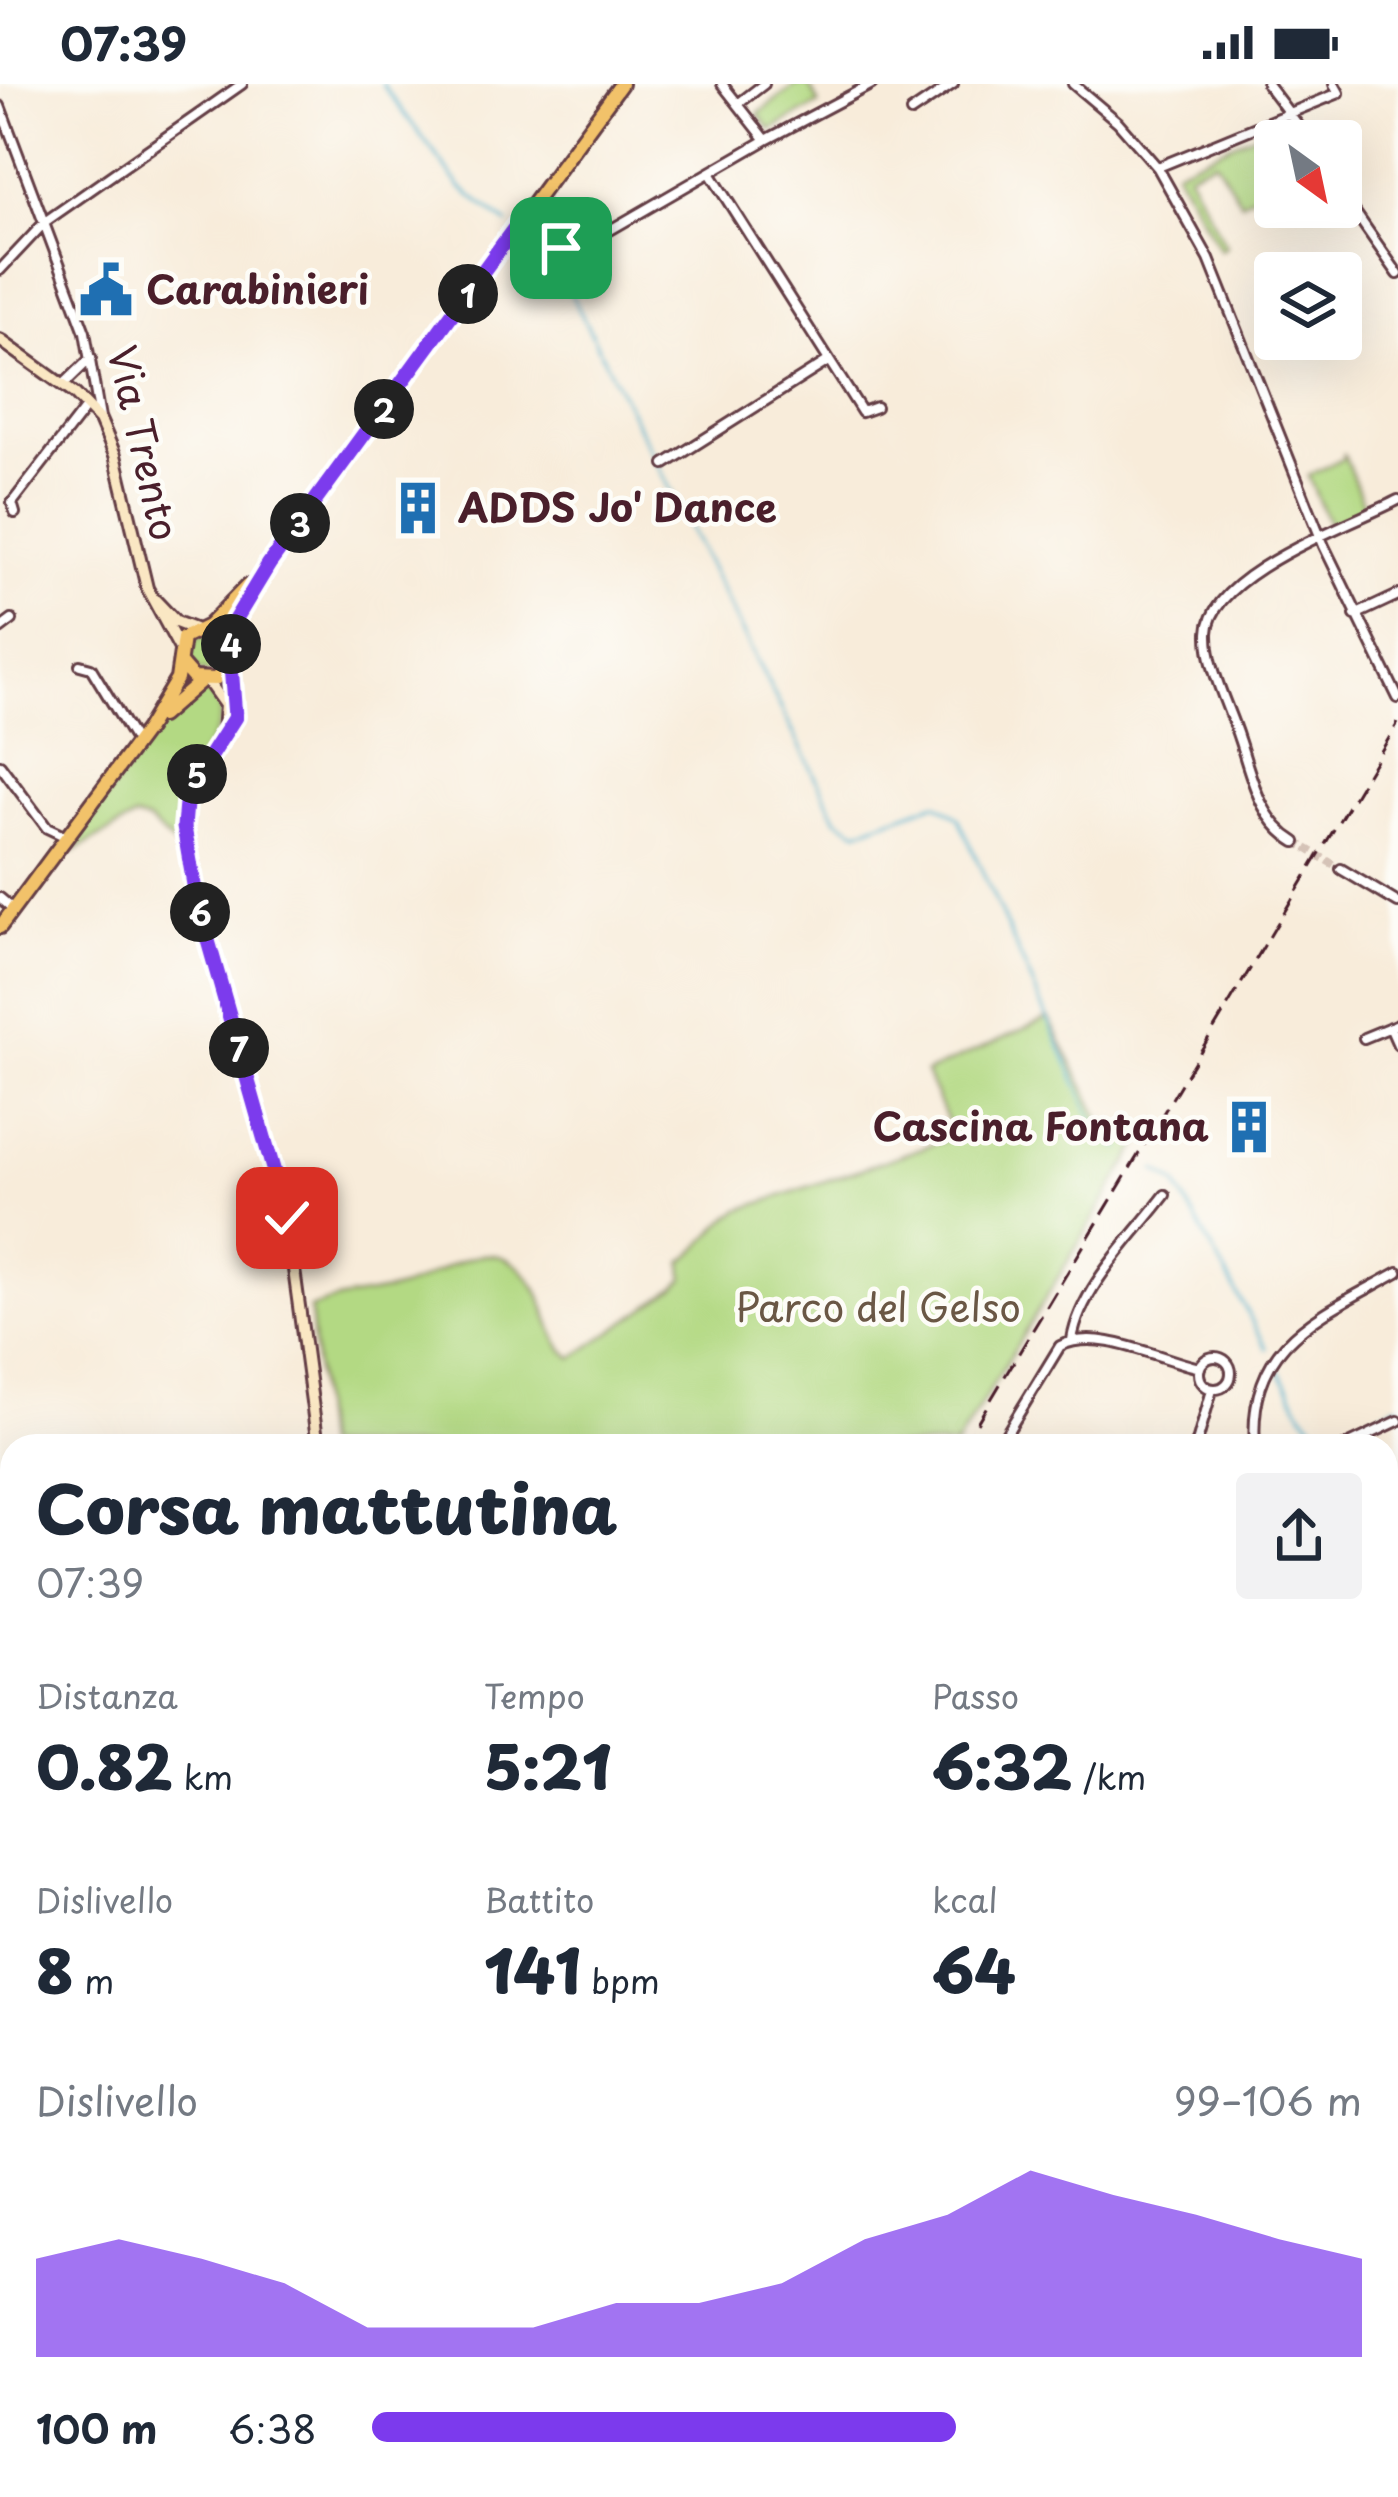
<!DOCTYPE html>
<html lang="it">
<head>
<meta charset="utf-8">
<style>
  :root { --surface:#fff; --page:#f2f2f3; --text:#1f2937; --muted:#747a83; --accent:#7c3aed }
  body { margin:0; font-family:"Playpen Sans",sans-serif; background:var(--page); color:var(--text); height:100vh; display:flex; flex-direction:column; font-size:45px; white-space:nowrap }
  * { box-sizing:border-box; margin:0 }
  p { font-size:39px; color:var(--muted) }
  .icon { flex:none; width:66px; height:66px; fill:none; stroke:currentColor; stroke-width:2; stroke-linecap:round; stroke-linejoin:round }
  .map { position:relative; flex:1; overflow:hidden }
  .panel { position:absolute; left:0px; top:1350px; width:1398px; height:1065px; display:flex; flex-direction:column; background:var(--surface); border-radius:36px 36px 0 0; box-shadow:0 12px 48px #0002 }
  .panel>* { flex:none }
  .needle { width:78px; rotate:147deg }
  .tools { position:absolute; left:1254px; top:36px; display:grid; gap:24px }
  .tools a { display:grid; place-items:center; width:108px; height:108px; border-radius:12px; background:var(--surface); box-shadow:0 12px 48px #0002; font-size:60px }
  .pin { position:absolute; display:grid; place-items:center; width:102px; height:102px; color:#fff; margin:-51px; border-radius:24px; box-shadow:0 6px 18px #0006 }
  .km { position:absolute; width:60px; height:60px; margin:-30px; border-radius:50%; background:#222; color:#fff; font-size:33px; line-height:60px; text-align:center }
  .round { display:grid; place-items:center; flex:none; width:126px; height:126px; border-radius:12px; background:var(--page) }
  .overview { display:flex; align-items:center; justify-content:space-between; height:204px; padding:0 36px }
  h1 { font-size:66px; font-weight:800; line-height:90px }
  .stats { display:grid; grid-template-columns:repeat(3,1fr); gap:18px; height:204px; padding:12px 36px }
  .stats div { display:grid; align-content:center }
  .stats b { font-size:60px; font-weight:800 }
  .stats small { font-size:33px; font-weight:400 }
  .stats p { font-size:33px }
  .chart { height:336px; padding:24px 36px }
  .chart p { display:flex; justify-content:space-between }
  .chart svg { width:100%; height:216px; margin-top:12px; fill:var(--accent); opacity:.7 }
  ul { padding:0 36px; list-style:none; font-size:39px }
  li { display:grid; grid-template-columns:192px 144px 1fr; align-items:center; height:90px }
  li i { height:30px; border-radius:15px; background:var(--accent) }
  .status { display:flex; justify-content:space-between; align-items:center; height:84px; padding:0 60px; background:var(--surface); direction:ltr }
  .status svg { height:33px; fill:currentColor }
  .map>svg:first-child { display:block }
  .green { fill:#b3d983; stroke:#7e7c57; stroke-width:3 }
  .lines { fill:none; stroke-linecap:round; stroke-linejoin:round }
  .stream { stroke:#4bafca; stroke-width:3 }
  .street-tunnel { stroke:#d5c3b7; stroke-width:8; stroke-dasharray:8 4; stroke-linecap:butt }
  .street-casing { stroke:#643e45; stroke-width:14 }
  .secondary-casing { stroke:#643e45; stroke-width:16 }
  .primary-casing { stroke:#643e45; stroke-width:18 }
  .street { stroke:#fff; stroke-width:8 }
  .secondary { stroke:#fae7c3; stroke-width:10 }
  .primary { stroke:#f2c26a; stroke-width:12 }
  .rail { stroke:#4a1f2b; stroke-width:3; stroke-dasharray:18 9; stroke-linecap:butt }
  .route-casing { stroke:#fff; stroke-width:24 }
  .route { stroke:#7c3aed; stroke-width:15 }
  .labels { text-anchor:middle; stroke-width:9; stroke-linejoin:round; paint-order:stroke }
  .poi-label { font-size:39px; font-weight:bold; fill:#4a1f2b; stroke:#fdfcf7; text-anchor:start }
  .street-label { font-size:39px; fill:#4a1f2b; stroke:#fdfcf7 }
  .park-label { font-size:39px; fill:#6a5745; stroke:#fdfcf7 }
</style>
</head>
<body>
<div class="status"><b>07:39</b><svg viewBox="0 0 49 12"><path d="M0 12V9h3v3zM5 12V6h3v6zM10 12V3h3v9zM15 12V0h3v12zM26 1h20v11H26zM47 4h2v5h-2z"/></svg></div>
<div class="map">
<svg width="1398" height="2413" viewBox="0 0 1398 2413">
  <rect width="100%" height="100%" fill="#fdfcf7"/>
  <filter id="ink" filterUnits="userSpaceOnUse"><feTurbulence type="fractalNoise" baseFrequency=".00833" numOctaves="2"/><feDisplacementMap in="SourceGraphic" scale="24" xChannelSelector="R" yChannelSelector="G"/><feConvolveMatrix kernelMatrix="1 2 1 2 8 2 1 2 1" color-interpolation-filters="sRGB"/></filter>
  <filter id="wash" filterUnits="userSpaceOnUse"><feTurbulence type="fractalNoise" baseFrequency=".004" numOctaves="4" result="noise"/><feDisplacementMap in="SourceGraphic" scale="48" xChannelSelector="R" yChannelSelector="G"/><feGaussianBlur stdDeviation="2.7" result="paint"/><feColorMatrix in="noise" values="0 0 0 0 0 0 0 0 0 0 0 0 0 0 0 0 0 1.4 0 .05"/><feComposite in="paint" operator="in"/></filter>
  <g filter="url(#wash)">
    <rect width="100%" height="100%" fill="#f8ecda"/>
    <path class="green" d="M797,0H808L819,20L771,46L758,30Z
      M1271,42L1293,46L1302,57H1275L1271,108L1267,103L1241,118L1215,76L1188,89L1226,162L1220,166L1175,86Z
      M1343,369L1366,425L1329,441L1308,392L1344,374Z
      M188 570a18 18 0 1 1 36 0a18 18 0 1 1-36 0Z
      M205,604C247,637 191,672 181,705C175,724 177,744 177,764L149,738L135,734L74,767C78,742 180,612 205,604Z
      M1049,934L1101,1037L1139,1060L956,1362H323L310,1225C337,1213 365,1212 393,1206C446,1194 491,1136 534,1201C549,1223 550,1259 573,1274L676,1203L684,1195L683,1178C705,1161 715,1141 740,1126L954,1053L926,989Z
      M683,2403H998L973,2413H694Z
      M1147,2403H1240L1245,2413H1152Z"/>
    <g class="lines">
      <path class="stream" d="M382,0L460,103L508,140
        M525,153L546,168L561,190L837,735L858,747L936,719L958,733L1092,1034L1105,1055L1121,1064
        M1156,1086L1176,1100L1267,1264
        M1277,1282C1320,1363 1316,1359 1398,1321
        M1386,1982L1398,1977"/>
    </g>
  </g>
  <g filter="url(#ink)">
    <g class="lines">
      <path class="street-tunnel" d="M1296,758L1341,785"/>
      <defs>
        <path id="street" d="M1073,0L1118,38L1158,84L1209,175L1324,462L1398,614
          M1267,0L1310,57
          M738,20L764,0
          M0,22L85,248L100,334
          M911,28L953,0
          M766,56L872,0
          M1158,83L1339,9L1334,0
          M710,89L862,328L876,323
          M1341,108L1398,190
          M522,134L572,168L766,56L722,0
          M0,186L46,137L242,0
          M63,301L91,274
          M665,380L828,277
          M15,429L12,419L87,322
          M1355,531L1398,511
          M0,545L12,536
          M80,581L91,584L136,658
          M0,681L47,744L64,752
          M1296,758C1259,736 1252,693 1239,655C1229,623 1207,583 1208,549C1209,490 1350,441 1398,416
          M1341,785L1398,819
          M0,814L13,825
          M1390,943L1398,961
          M1364,954L1398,940
          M1072,1256C1080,1204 1134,1152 1165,1111
          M1199 1289a16 16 0 1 1 32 0a16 16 0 1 1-32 0Z
          M999,1362L1060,1262C1100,1243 1158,1275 1200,1284
          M1196,1362L1212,1306
          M1255,1362C1247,1257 1320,1232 1398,1188
          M1345,1362L1398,1337
          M1386,1558L1398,1552
          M1386,1649L1398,1674
          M0,1738L12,1727
          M1386,1761L1398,1756
          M1386,1992L1398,1987
          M1386,2062L1398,2089
          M1386,2277L1398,2271
          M741,2413L745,2403"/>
        <path id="secondary" d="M0,256L75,310L100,336L115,371L147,504L179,563
          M155,516L176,538L194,545
          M230,583L235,633L187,708L185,757L197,818L287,1134L318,1362
          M208,597L225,621L223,649
          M672,2403L678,2413"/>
        <path id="primary" d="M208,542L247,502
          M229,556L242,521L269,480L621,0
          M161,632L201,597
          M0,843L147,645L177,595L183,554L208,542L230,558V583L215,595L193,594L180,579"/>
      </defs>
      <use href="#street" class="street-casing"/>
      <use href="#secondary" class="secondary-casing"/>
      <use href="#primary" class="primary-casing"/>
      <use href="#street" class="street"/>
      <use href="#secondary" class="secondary"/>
      <use href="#primary" class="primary"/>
      <path class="rail" d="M963,1362L1398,639
        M336,2413L342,2403"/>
    </g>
  </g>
  <g class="lines" filter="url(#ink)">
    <defs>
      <path id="route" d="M287,1134L197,818L184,743L187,708L235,633L229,556L235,536L269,480L522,134L561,164"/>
    </defs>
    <use href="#route" class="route-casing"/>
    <use href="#route" class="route"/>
  </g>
  <defs>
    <symbol id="civic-bare" viewBox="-9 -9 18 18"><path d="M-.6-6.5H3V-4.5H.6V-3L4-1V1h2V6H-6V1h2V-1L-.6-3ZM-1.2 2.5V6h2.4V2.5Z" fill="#1f6fb2" stroke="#fdfcf7" stroke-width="2.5" paint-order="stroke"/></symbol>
    <symbol id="building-bare" viewBox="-9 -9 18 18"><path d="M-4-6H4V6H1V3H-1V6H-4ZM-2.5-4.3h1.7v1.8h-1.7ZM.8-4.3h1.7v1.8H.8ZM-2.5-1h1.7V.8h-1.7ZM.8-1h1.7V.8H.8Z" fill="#1f6fb2" stroke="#fdfcf7" stroke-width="2.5" paint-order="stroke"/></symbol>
  </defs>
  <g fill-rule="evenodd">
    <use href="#civic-bare" x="68" y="168" width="76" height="76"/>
    <use href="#building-bare" x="380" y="386" width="76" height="76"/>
    <use href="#building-bare" x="1211" y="1005" width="76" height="76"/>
  </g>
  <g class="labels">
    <g class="poi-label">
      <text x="146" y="220">Carabinieri</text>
      <text x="458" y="438">ADDS Jo' Dance</text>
      <text x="1209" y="1057" text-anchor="end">Cascina Fontana</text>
    </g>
    <g class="street-label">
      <text transform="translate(143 359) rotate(77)" y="14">Via Trento</text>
    </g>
    <g class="park-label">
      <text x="878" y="1238">Parco del Gelso</text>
    </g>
  </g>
</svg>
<div class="tools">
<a><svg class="needle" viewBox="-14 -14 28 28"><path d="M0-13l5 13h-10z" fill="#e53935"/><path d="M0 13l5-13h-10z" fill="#747a83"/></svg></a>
<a><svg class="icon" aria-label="layers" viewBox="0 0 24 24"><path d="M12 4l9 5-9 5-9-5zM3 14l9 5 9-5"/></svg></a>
</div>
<div class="pin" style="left:561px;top:164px;background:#1e9e55"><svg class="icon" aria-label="arrive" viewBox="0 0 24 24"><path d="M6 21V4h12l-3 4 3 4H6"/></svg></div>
<div class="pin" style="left:287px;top:1134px;background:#d93025"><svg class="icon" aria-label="check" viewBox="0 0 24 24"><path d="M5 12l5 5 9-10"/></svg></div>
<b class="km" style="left:468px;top:210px">1</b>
<b class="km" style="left:384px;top:325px">2</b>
<b class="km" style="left:300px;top:439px">3</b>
<b class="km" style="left:231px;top:560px">4</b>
<b class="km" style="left:197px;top:690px">5</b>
<b class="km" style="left:200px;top:828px">6</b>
<b class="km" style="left:239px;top:964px">7</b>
<section class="panel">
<div class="overview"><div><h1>Corsa mattutina</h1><p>07:39</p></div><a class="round"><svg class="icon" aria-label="share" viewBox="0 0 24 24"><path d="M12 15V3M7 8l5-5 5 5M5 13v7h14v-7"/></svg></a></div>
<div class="stats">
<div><p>Distanza</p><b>0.82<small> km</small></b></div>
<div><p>Tempo</p><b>5:21</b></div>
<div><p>Passo</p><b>6:32<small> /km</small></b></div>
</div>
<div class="stats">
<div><p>Dislivello</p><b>8<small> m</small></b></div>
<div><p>Battito</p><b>141<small> bpm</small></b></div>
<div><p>kcal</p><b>64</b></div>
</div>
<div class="chart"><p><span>Dislivello</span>99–106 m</p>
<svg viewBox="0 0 160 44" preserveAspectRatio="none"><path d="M0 44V24L10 20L20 24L30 29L40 38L50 38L60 38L70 33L80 33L90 29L100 20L110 15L120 6L130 11L140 15L150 20L160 24V44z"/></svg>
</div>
<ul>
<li><b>100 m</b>6:38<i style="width:59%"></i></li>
</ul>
</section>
</div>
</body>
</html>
